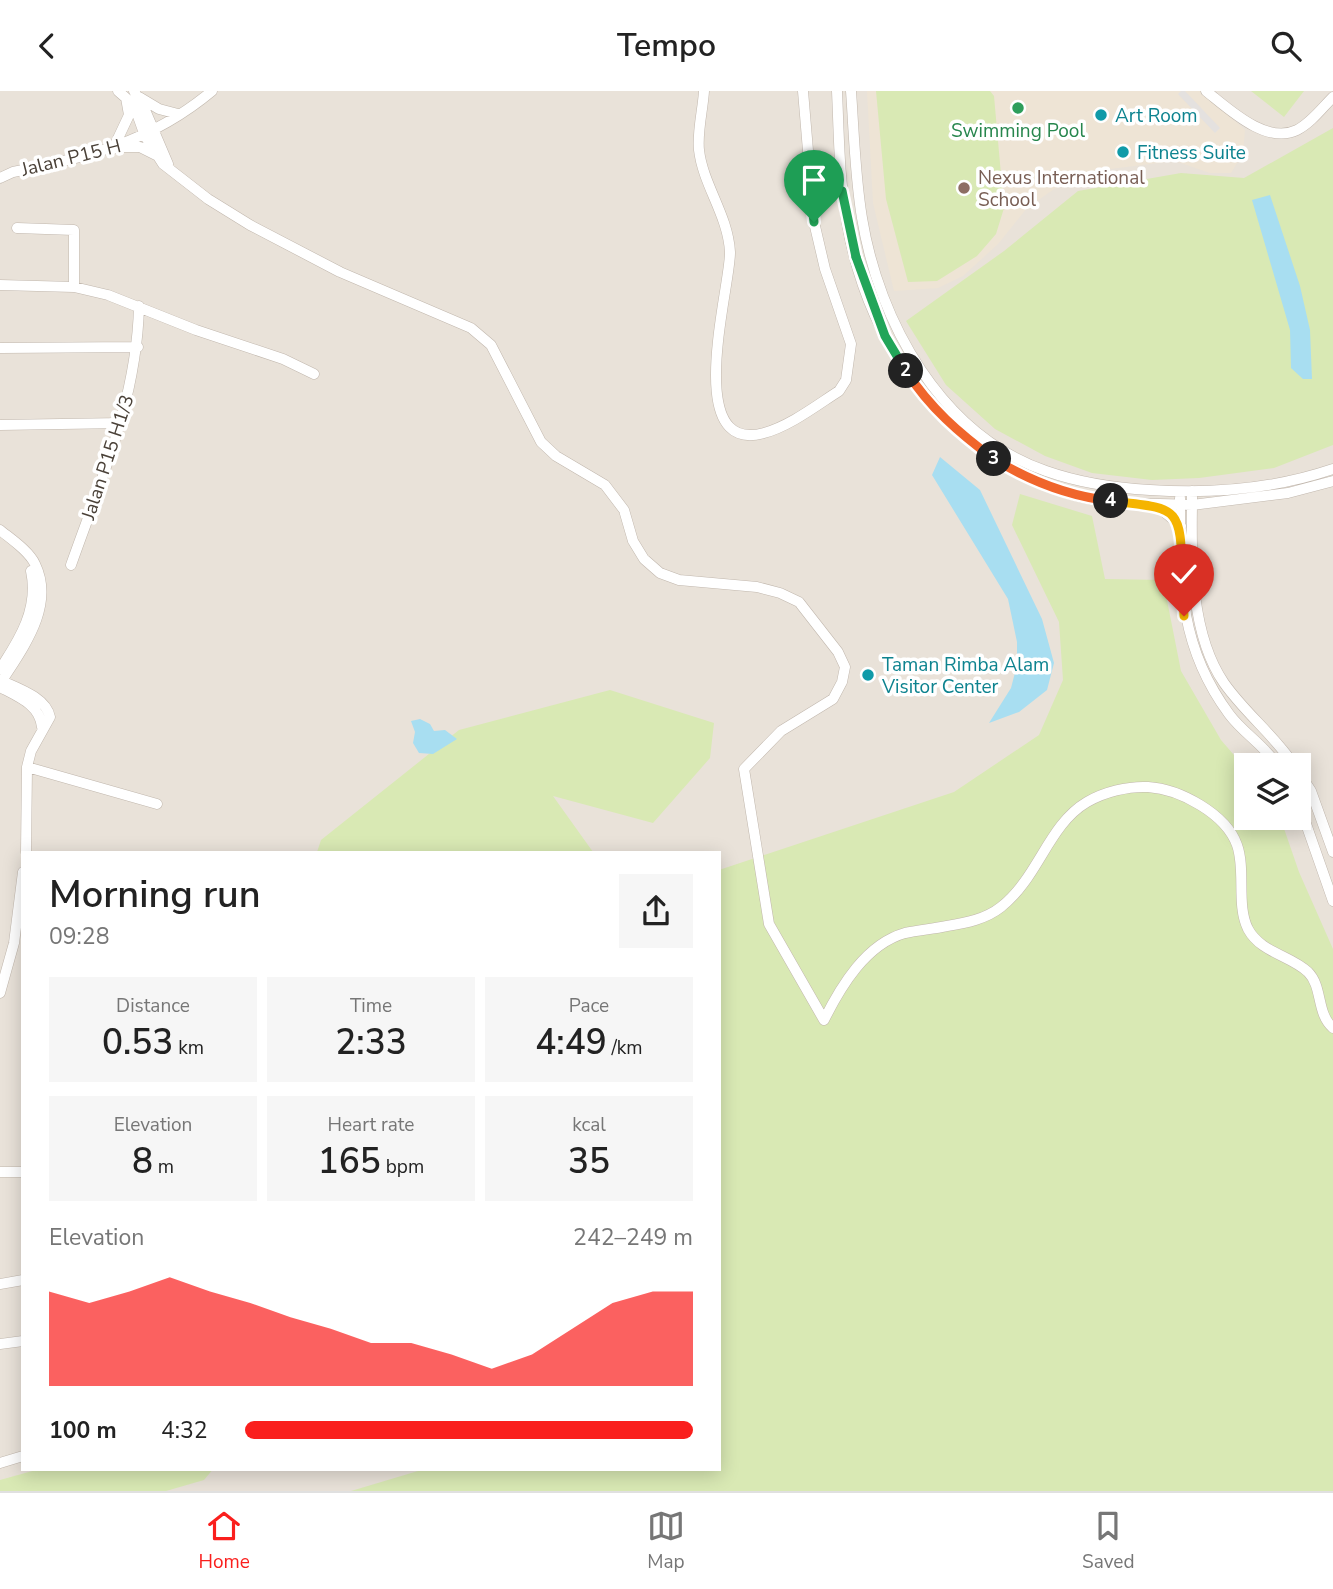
<!DOCTYPE html>
<html lang="en">
<head>
<meta charset="utf-8">
<style>
  :root { --surface:#fff; --page:#f6f6f6; --text:#222; --muted:#767676; --line:#e0e0e0; --accent:#fa1f1d }
  body { margin:0; font-family:"Nunito Sans",sans-serif; background:var(--page); color:var(--text); height:100vh; display:flex; flex-direction:column; font-size:26px; white-space:nowrap }
  * { box-sizing:border-box; margin:0 }
  p { font-size:23px; color:var(--muted) }
  .icon { flex:none; width:38px; height:38px; fill:none; stroke:currentColor; stroke-width:2; stroke-linecap:round; stroke-linejoin:round }
  .map { position:relative; flex:1; overflow:hidden }
  .sheet { position:absolute; left:21px; top:760px; width:700px; height:620px; display:flex; flex-direction:column; background:var(--surface); border-radius:0px; box-shadow:0 4px 18px #0003 }
  .sheet>* { flex:none }
  .fabs { position:absolute; left:1234px; top:662px; display:grid; gap:14px }
  .fabs a { display:grid; place-items:center; width:77px; height:77px; border-radius:0px; background:var(--surface); box-shadow:0 4px 18px #0003; font-size:35px }
  .pin { position:absolute; display:grid; place-items:center; width:60px; height:60px; color:#fff; margin:-72px -30px; border-radius:50% 50% 50% 0; rotate:-45deg; box-shadow:0 0 7px #0007 }
  .pin .icon { rotate:45deg }
  .km { position:absolute; width:35px; height:35px; margin:-18px; border-radius:50%; background:#222; color:#fff; font-size:19px; line-height:35px; text-align:center }
  .round { display:grid; place-items:center; flex:none; width:74px; height:74px; border-radius:0px; background:var(--page) }
  .head { display:flex; align-items:center; justify-content:space-between; height:119px; padding:0 28px }
  h1 { font-size:38px; font-weight:600; line-height:52px }
  .metrics { display:grid; grid-template-columns:repeat(3,1fr); gap:10px; height:119px; padding:7px 28px }
  .metrics div { display:grid; align-content:center; border-radius:0px; background:var(--page); text-align:center }
  .metrics b { font-size:35px; font-weight:600 }
  .metrics small { font-size:19px; font-weight:400 }
  .metrics p { font-size:19px }
  .chart { height:196px; padding:14px 28px }
  .chart p { display:flex; justify-content:space-between }
  .chart svg { width:100%; height:126px; margin-top:7px; fill:var(--accent); opacity:.7 }
  ul { padding:0 28px; list-style:none; font-size:23px }
  li { display:grid; grid-template-columns:112px 84px 1fr; align-items:center; height:52px }
  li i { height:18px; border-radius:9px; background:var(--accent) }
  header { display:flex; justify-content:space-between; align-items:center; height:91px; padding:0 28px; background:var(--surface); font-size:32px; font-weight:600 }
  .dock { display:flex; justify-content:space-around; align-items:center; height:98px; border-top:2px solid var(--line); background:var(--surface); font-size:19px; color:var(--muted) }
  .dock a { display:grid; justify-items:center; gap:4px }
  .dock .selected { color:var(--accent) }
  .map>svg:first-child { display:block }
  .residential { fill:#e9e2d9; fill-rule:evenodd }
  .education { fill:#eee4d5 }
  .green { fill:#d9e9b4 }
  .parking { fill:#e4e1df }
  .water { fill:#a8def1 }
  .lines { fill:none; stroke-linecap:round; stroke-linejoin:round }
  .minor-casing { stroke:#c1b7ad; stroke-width:11 }
  .minor { stroke:#fff; stroke-width:10 }
  .split-1-casing { stroke:#fff; stroke-width:14 }
  .split-2-casing { stroke:#fff; stroke-width:14 }
  .split-3-casing { stroke:#fff; stroke-width:14 }
  .split-4-casing { stroke:#fff; stroke-width:14 }
  .split-5-casing { stroke:#fff; stroke-width:14 }
  .split-6-casing { stroke:#fff; stroke-width:14 }
  .split-1 { stroke:#22a559; stroke-width:9 }
  .split-2 { stroke:#22a559; stroke-width:9 }
  .split-3 { stroke:#f0652b; stroke-width:9 }
  .split-4 { stroke:#f0652b; stroke-width:9 }
  .split-5 { stroke:#f5b400; stroke-width:9 }
  .split-6 { stroke:#f5b400; stroke-width:9 }
  .leisure-dot { fill:#2e9e5b; stroke:#fff; stroke-width:2.5 }
  .culture-dot { fill:#0f9aa8; stroke:#fff; stroke-width:2.5 }
  .education-dot { fill:#8d6e63; stroke:#fff; stroke-width:2.5 }
  .labels { text-anchor:middle; stroke-width:7; stroke-linejoin:round; paint-order:stroke }
  .culture-label { font-size:19px; fill:#0d838f; stroke:#fff; text-anchor:start }
  .leisure-label { font-size:19px; fill:#27864d; stroke:#fff }
  .street-label { font-size:19px; fill:#4a4138; stroke:#fff }
  .education-label { font-size:19px; fill:#785e54; stroke:#fff; text-anchor:start }
</style>
</head>
<body>
<header><svg class="icon" aria-label="back" viewBox="0 0 24 24"><path d="M15 5l-7 7 7 7"/></svg>Tempo<svg class="icon" aria-label="search" viewBox="0 0 24 24"><circle cx="10" cy="10" r="6"/><path d="M15 15l6 6"/></svg></header>
<div class="map">
<svg width="1333" height="1400" viewBox="0 0 1333 1400">
  <rect width="100%" height="100%" fill="#f5f1eb"/>
  <path class="residential" d="M0,0H1333V1400H0ZM1246,674H1298V726H1246ZM23,761H719V1377H23Z"/>
  <path class="education" d="M867,0H1201L1245,39L1243,62L1231,82H1210L1175,70L1077,82L1027,117L998,153L963,185L938,197L894,200L873,112Z"/>
  <path class="green" d="M876,0H990L994,5L1004,117L996,143L977,165L937,190L908,191L886,108Z
    M1251,0H1304L1284,26Z
    M1333,37V354L1274,377L1199,387L1152,389L1092,382L1045,365L995,338L946,294L906,230L1004,160L1078,100L1181,82L1244,87Z
    M1020,403L1092,425L1105,488L1163,489L1181,580L1221,649L1246,678V726H1280L1299,781L1333,858V1400H351L428,1377H719V779L954,701L1039,644L1063,589L1059,531L1012,434Z
    M610,599L714,632L710,667L653,732L553,705L593,761H317L321,749L459,639Z
    M43,1377H214L204,1389L166,1400H0V1389Z"/>
  <path class="parking" d="M1181,0H1185L1220,37L1215,42L1178,3Z"/>
  <path class="water" d="M1270,104L1300,195L1310,239L1312,288H1303L1291,277L1290,239L1252,109Z
    M940,366L980,399L1042,528L1054,572L1047,599L1019,621L989,632L1011,597L1017,574V551L1008,508L932,384Z
    M420,628L430,633L434,640L445,639L457,648L433,663L419,662L413,652L415,641L411,630Z"/>
  <g class="lines">
    <defs>
      <path id="minor" d="M118,0L134,14L145,45L163,73L208,108L250,134L340,181L471,237L491,254L541,351L556,365L605,394L624,419L633,450L644,468L660,482L679,489L757,496L780,502L799,511L838,561L845,576L842,591L833,608L781,640L744,678L769,833L824,929
        M134,0L145,19L168,73
        M704,0C703,18 697,41 699,59C703,94 728,124 730,161C731,194 681,365 764,342C790,335 817,314 839,300L846,289L851,253L825,178L814,131L803,0
        M837,0C839,44 839,88 847,132C869,260 952,372 1081,406C1116,415 1156,412 1192,414V400
        M851,0C854,42 855,85 862,127C879,231 941,344 1046,380C1080,392 1115,397 1150,399C1212,403 1274,398 1333,378
        M1206,0C1229,18 1266,54 1297,39C1311,32 1322,17 1333,6
        M139,6L159,18L178,23
        M124,56H140L156,64
        M113,58L129,24L126,7
        M0,87L13,81C89,66 151,51 212,0
        M811,104L842,100
        M17,137L74,139V196
        M0,194L74,196L108,204L196,239L283,268L314,283
        M0,257L138,256
        M0,334L122,332
        M1180,407C1180,490 1178,554 1229,623C1243,642 1264,654 1277,674
        M1155,413L1181,435
        M0,439C11,448 29,460 35,473C56,516 21,559 0,593
        M71,474C101,389 137,307 139,215
        M0,578C20,548 39,517 31,480
        M0,589C17,597 46,606 50,626L31,660L27,676L26,761
        M0,596C19,606 40,614 42,636
        M1294,674C1274,644 1245,622 1224,592C1191,544 1191,470 1192,414L1288,402L1333,390
        M27,676L157,713
        M1298,680L1311,700L1333,761
        M1298,710L1333,810
        M0,902L14,852L23,781
        M824,929C841,895 866,853 905,842C919,839 933,838 947,835C966,832 986,828 1001,816C1039,786 1048,734 1087,711C1104,701 1128,695 1148,696C1180,698 1226,723 1237,754C1246,779 1236,814 1248,838C1261,862 1290,864 1308,881C1323,896 1316,922 1333,937
        M0,1081H23
        M0,1193L23,1189
        M0,1253L23,1250
        M0,1372L23,1365"/>
    </defs>
    <use href="#minor" class="minor-casing"/>
    <use href="#minor" class="minor"/>
  </g>
  <g class="lines">
    <defs>
      <path id="split-1" d="M814,131L811,104L842,100L856,166"/>
      <path id="split-2" d="M856,166L885,245L906,280"/>
      <path id="split-3" d="M906,280C930,317 959,342 994,368"/>
      <path id="split-4" d="M994,368C1030,390 1069,405 1111,410"/>
      <path id="split-5" d="M1111,410C1177,418 1181,413 1182,483"/>
      <path id="split-6" d="M1182,483L1184,525"/>
    </defs>
    <use href="#split-1" class="split-1-casing"/>
    <use href="#split-2" class="split-2-casing"/>
    <use href="#split-3" class="split-3-casing"/>
    <use href="#split-4" class="split-4-casing"/>
    <use href="#split-5" class="split-5-casing"/>
    <use href="#split-6" class="split-6-casing"/>
    <use href="#split-1" class="split-1"/>
    <use href="#split-2" class="split-2"/>
    <use href="#split-3" class="split-3"/>
    <use href="#split-4" class="split-4"/>
    <use href="#split-5" class="split-5"/>
    <use href="#split-6" class="split-6"/>
  </g>
  <circle class="leisure-dot" cx="1018" cy="17" r="7"/>
  <g class="culture-dot">
    <circle cx="1101" cy="24" r="7"/>
    <circle cx="1123" cy="61" r="7"/>
    <circle cx="868" cy="584" r="7"/>
  </g>
  <circle class="education-dot" cx="964" cy="97" r="7"/>
  <g class="labels">
    <g class="culture-label">
      <text x="1115" y="31">Art Room</text>
      <text x="1137" y="68">Fitness Suite</text>
      <text x="882" y="580">Taman Rimba Alam<tspan x="882" dy="22">Visitor Center</tspan></text>
    </g>
    <g class="leisure-label">
      <text x="1018" y="46">Swimming Pool</text>
    </g>
    <g class="street-label">
      <text transform="translate(71 66) rotate(-14)" y="7">Jalan P15 H</text>
      <text transform="translate(107 366) rotate(-72)" y="7">Jalan P15 H1/3</text>
    </g>
    <g class="education-label">
      <text x="978" y="93">Nexus International<tspan x="978" dy="22">School</tspan></text>
    </g>
  </g>
</svg>
<div class="fabs">
<a><svg class="icon" aria-label="layers" viewBox="0 0 24 24"><path d="M12 4l9 5-9 5-9-5zM3 14l9 5 9-5"/></svg></a>
</div>
<div class="pin" style="left:814px;top:131px;background:#1e9e55"><svg class="icon" aria-label="arrive" viewBox="0 0 24 24"><path d="M6 21V4h12l-3 4 3 4H6"/></svg></div>
<div class="pin" style="left:1184px;top:525px;background:#d93025"><svg class="icon" aria-label="check" viewBox="0 0 24 24"><path d="M5 12l5 5 9-10"/></svg></div>
<b class="km" style="left:906px;top:280px">2</b>
<b class="km" style="left:994px;top:368px">3</b>
<b class="km" style="left:1111px;top:410px">4</b>
<section class="sheet">
<div class="head"><div><h1>Morning run</h1><p>09:28</p></div><a class="round"><svg class="icon" aria-label="share" viewBox="0 0 24 24"><path d="M12 15V3M7 8l5-5 5 5M5 13v7h14v-7"/></svg></a></div>
<div class="metrics">
<div><p>Distance</p><b>0.53<small> km</small></b></div>
<div><p>Time</p><b>2:33</b></div>
<div><p>Pace</p><b>4:49<small> /km</small></b></div>
</div>
<div class="metrics">
<div><p>Elevation</p><b>8<small> m</small></b></div>
<div><p>Heart rate</p><b>165<small> bpm</small></b></div>
<div><p>kcal</p><b>35</b></div>
</div>
<div class="chart"><p><span>Elevation</span>242–249 m</p>
<svg viewBox="0 0 160 44" preserveAspectRatio="none"><path d="M0 44V11L10 15L20 11L30 6L40 11L50 15L60 20L70 24L80 29L90 29L100 33L110 38L120 33L130 24L140 15L150 11L160 11V44z"/></svg>
</div>
<ul>
<li><b>100 m</b>4:32<i style="width:100%"></i></li>
</ul>
</section>
</div>
<nav class="dock">
<a class="selected"><svg class="icon" aria-label="home" viewBox="0 0 24 24"><path d="M3 11l9-7 9 7M6 9v11h12V9"/></svg>Home</a>
<a><svg class="icon" aria-label="map" viewBox="0 0 24 24"><path d="M3 6l6-2 6 2 6-2v14l-6 2-6-2-6 2zM9 4v14M15 6v14"/></svg>Map</a>
<a><svg class="icon" aria-label="saved" viewBox="0 0 24 24"><path d="M7 4h10v16l-5-4-5 4z"/></svg>Saved</a>
</nav>
</body>
</html>
